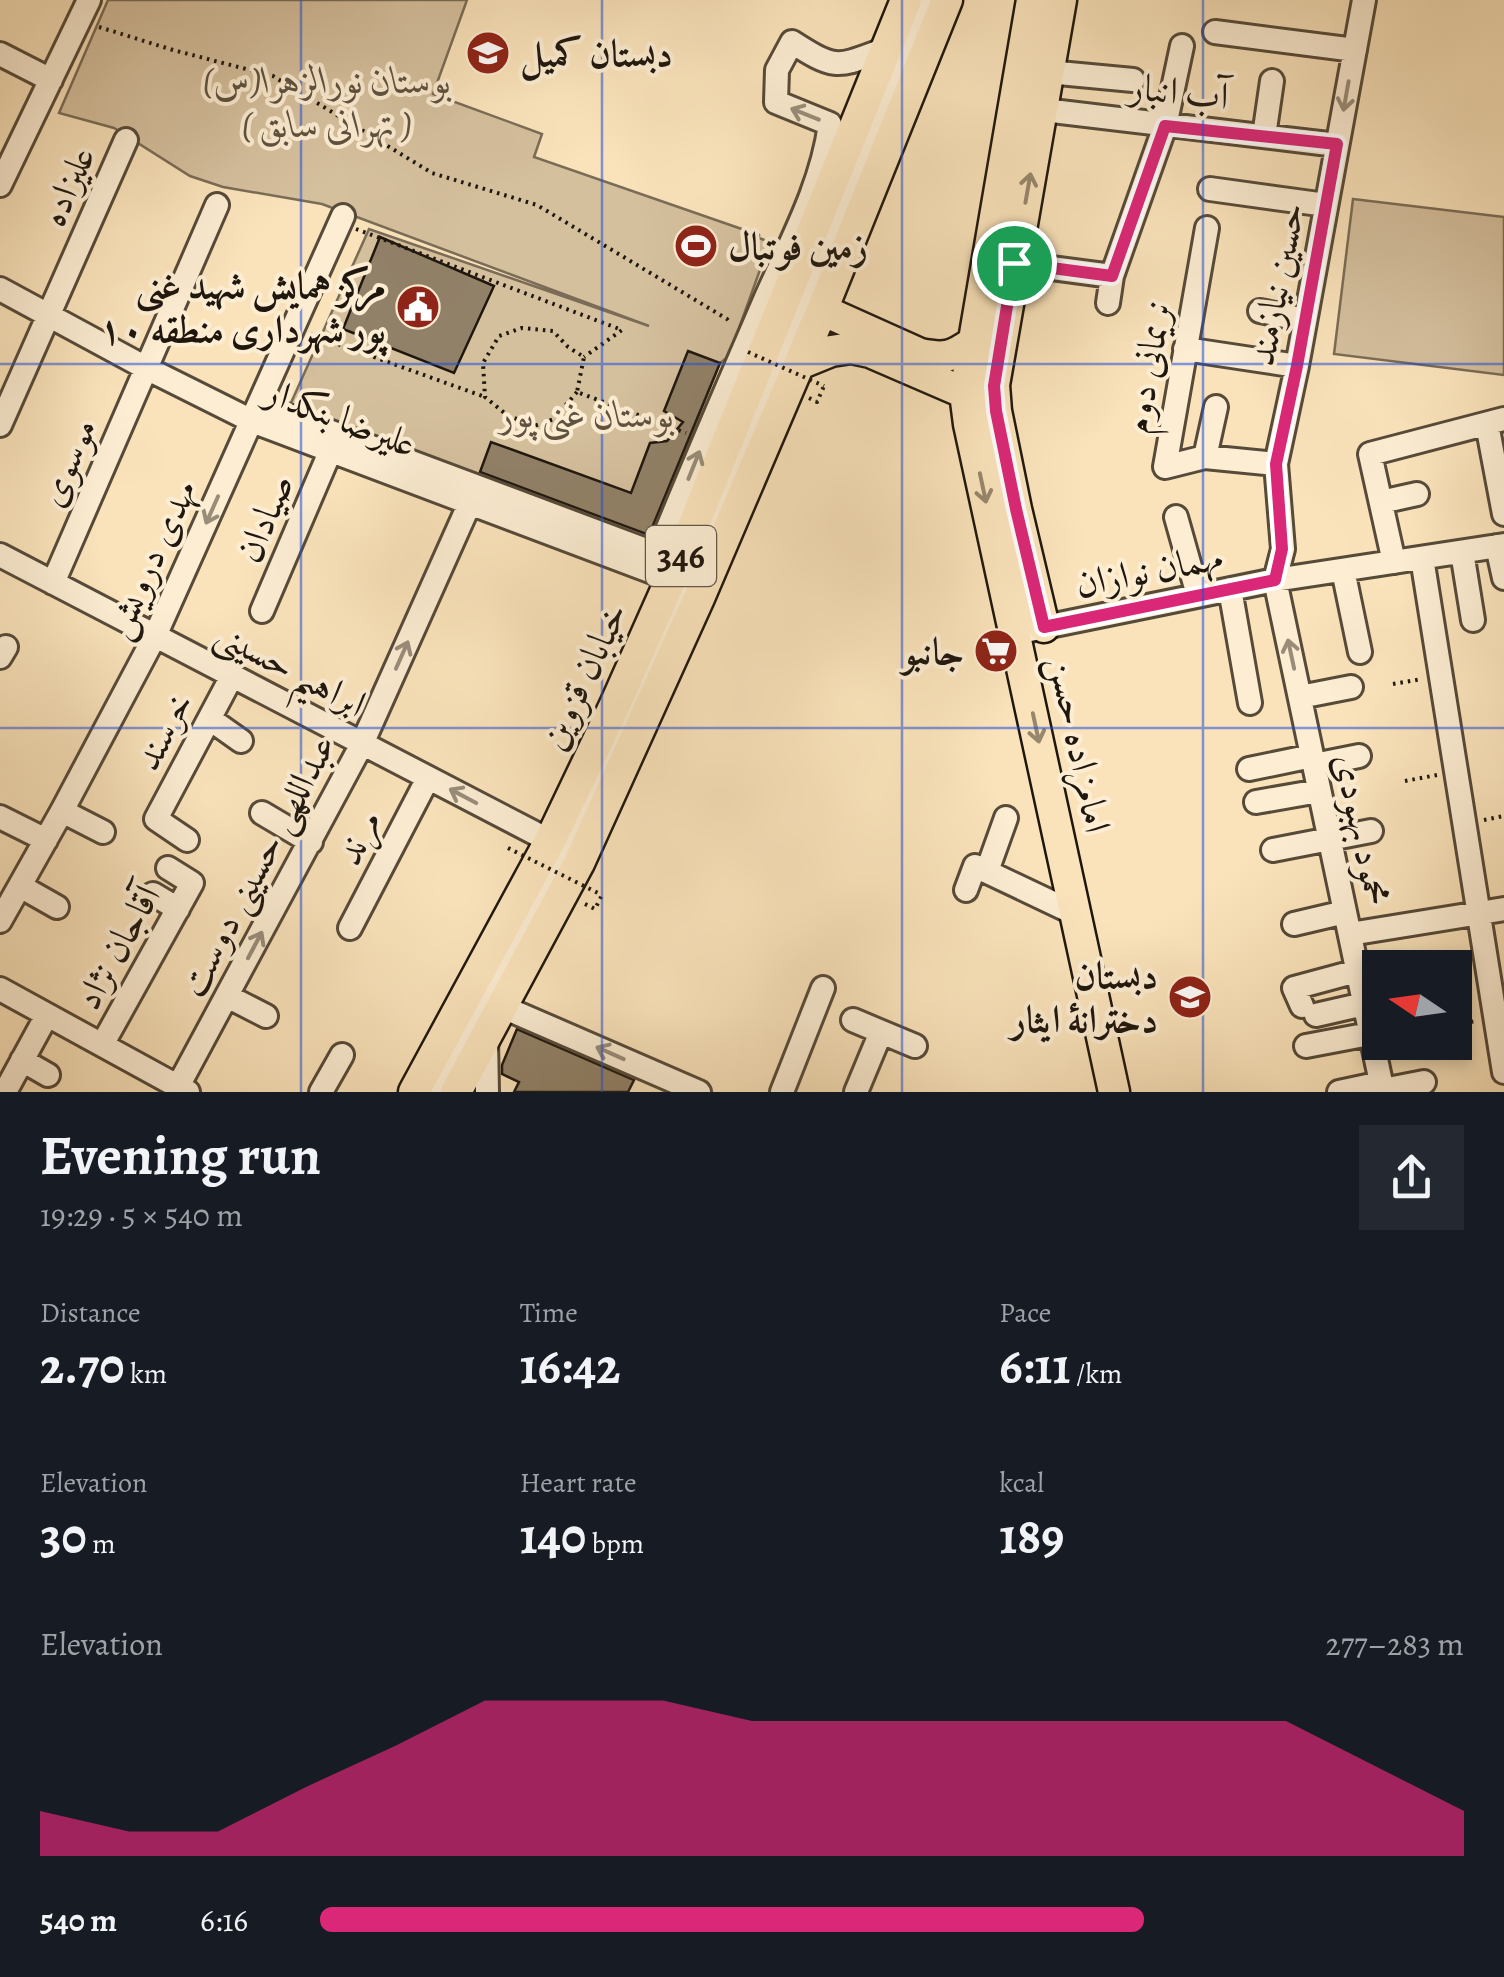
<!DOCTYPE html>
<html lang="en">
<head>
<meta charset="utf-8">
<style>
  :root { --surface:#171b24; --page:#242831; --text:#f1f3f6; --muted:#9ea1a6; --accent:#db2777 }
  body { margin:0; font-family:Alegreya,Amiri,serif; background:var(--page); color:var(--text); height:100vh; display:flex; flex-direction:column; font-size:38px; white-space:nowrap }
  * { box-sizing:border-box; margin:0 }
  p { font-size:32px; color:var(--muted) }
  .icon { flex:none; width:55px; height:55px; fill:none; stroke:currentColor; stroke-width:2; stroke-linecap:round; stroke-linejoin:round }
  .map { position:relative; height:1092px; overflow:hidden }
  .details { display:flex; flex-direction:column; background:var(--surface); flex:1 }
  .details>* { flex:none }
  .needle { width:65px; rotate:283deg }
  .controls { position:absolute; left:1362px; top:950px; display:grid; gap:20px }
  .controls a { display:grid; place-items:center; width:110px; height:110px; border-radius:0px; background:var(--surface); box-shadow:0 5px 15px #0003; font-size:50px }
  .pin { position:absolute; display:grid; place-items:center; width:85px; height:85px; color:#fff; margin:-42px; border:5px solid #fff; border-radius:50%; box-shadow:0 2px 10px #0007 }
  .round { display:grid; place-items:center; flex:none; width:105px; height:105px; border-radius:0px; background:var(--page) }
  .head { display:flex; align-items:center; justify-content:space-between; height:170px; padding:0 40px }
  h1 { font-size:55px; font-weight:700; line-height:75px }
  .figures { display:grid; grid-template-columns:repeat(3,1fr); gap:15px; height:170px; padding:10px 40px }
  .figures div { display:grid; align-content:center }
  .figures b { font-size:50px; font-weight:700 }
  .figures small { font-size:28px; font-weight:400 }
  .figures p { font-size:28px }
  .chart { height:280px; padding:20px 40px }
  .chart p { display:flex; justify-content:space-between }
  .chart svg { width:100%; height:180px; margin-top:10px; fill:var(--accent); opacity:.7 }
  ul { padding:0 40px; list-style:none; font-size:32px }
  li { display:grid; grid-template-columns:160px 120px 1fr; align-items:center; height:75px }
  li i { height:25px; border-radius:12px; background:var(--accent) }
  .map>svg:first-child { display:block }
  .green { fill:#d5c09e; stroke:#7a6c56; stroke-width:2.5 }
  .building { fill:#918168; stroke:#1f170e; stroke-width:2.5 }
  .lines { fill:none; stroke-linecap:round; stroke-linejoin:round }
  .minor-casing { stroke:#564a39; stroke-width:28 }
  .major-casing { stroke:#1f170e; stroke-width:35 }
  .path { stroke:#1f170e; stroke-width:4; stroke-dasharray:2.5 5; stroke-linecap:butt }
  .minor { stroke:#fcedd3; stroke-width:22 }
  .major { stroke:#fae3bb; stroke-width:30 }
  .path-bridge { stroke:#1f170e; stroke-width:4; stroke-dasharray:2.5 5; stroke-linecap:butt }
  .oneway { stroke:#998d7a }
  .oneway2 { stroke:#97876d }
  .route-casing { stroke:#fff; stroke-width:20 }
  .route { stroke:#db2777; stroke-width:12 }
  .grid { fill:none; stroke:#1d4ed8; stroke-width:2.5; stroke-opacity:0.55 }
  .labels { text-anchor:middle; stroke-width:8; stroke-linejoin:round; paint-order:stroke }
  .shield { fill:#fcedd3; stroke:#615749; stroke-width:2.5 }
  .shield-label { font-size:35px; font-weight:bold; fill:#1f170e }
  .poi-label { font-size:38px; font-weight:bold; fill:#1f170e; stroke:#fcedd3; text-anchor:end }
  .park-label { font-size:38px; font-style:italic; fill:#5f5240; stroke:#fcedd3 }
  .street-label { font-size:38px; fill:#1f170e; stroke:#fcedd3 }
</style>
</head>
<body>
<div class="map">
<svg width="1504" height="1092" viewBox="0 0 1504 1092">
  <rect width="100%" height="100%" fill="#fae3bb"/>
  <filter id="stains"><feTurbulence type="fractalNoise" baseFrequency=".002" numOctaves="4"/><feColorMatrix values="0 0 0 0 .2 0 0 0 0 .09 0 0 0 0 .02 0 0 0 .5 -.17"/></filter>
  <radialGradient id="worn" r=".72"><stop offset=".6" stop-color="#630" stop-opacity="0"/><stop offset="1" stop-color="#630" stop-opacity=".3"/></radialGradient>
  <path class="green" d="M108,0H467L433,94L542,134L534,157L759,235V238L770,242L729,356L720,363L645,548L290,405L369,229L649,326L322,204L223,187L190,176L114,128L59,113Z
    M1353,199L1504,217V375L1334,354Z"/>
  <path class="building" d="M380,237L494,286L454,373L343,329Z
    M688,351L720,363L649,535L480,472L491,442L631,493L650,443L667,441L683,422L664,411Z
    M517,1029L634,1080L628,1092H514L519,1082L502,1074V1065Z"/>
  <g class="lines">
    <defs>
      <path id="minor" d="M1364,0L1297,366L1276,464L1283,549L1275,580L1383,1092
        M1215,32L1355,50
        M0,54L51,80
        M1048,72L1133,80
        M1027,108L1337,145
        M1264,136L1272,81
        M0,185L89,0
        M1210,189L1326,205
        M1207,228L1165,467L1205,457L1276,464
        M1014,263L1112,276
        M0,289L146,368L252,421L671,579
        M1108,303L1112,276L1165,126L1182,46
        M1260,311L1305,320
        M1185,349L1297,366
        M259,405L670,559
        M1487,424L1504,514
        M0,425L126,140
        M1205,457L1216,407
        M1381,502L1417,494
        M1176,517L1198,595
        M1497,546L1504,578
        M1462,552L1473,620
        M0,555L550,841
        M657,555C691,470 728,386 764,302C789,245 822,186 830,124L776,102L777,70L792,42C837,71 837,67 886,49
        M1422,558L1504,1072
        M1394,562L1370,454L1504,419
        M1343,570L1360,652
        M53,583L217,205
        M1230,589L1250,703
        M262,611L330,452
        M1030,630L1275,580L1504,545
        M0,657L6,647
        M1300,697L1351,687
        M210,719L241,741
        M1314,765L1359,756
        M1249,769L1312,756
        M1256,802L1319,791
        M62,811L103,832
        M262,813L311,842
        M0,817L46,840
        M187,840L156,819L232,676
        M1273,850L1371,831
        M987,871L1006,818
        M20,886L57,907
        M966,890L975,866L1076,914
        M153,894L178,909
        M0,921L62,811L155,636L343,216
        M1294,924L1345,912
        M350,928L428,778
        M1350,934L1504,909
        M0,989L188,1092
        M227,996L266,1016
        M1302,1006L1294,988L1357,971
        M503,1007L699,1092
        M1316,1015L1364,1004
        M853,1020L915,1046
        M486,1038L487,1092
        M102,1045L192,883L168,868
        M1306,1046L1380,1032
        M22,1060L48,1075
        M1383,1090L1424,1082
        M5,1092L47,1015
        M175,1092L362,744L477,487
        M321,1092L342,1055
        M434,1092C490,990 546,888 596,783C719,528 823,264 925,0
        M782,1092L823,988
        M856,1092L881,1032
        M1339,1092L1381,1083"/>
      <path id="major" d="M1032,0L965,393L969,424L1114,1092
        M822,310L920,354C945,359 952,357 972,343
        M799,364L831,351L851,348L870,352L965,393
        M1044,627L1016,509L996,411L994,385L1061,0
        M414,1092L550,841L614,707L679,561L906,0
        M456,1092L579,863L699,598L820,315L947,0"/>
    </defs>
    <use href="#minor" class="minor-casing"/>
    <use href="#major" class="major-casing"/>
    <path class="path" d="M99,27L173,50L273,76L432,173L537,205L727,319L731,324
      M356,229L622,330L584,357
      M310,334L485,397
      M577,392L554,419L534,426L507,415L485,397L483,363L499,336L522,328L553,331L568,347L584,357L577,392L686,433
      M809,398L817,402L824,386
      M1393,684L1422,679
      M1405,781L1437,775
      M1484,820L1504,816
      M585,904L595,909L602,895
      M1443,965L1466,960
      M1456,1024L1476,1021"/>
    <use href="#minor" class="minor"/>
    <use href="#major" class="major"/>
    <path class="path-bridge" d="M748,352L824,386
      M508,848L602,895"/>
  </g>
  <defs><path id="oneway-shaft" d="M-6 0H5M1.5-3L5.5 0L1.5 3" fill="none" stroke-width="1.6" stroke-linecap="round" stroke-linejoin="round" transform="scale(2.5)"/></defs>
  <g class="oneway">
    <use href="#oneway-shaft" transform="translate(1346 96) rotate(100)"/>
    <use href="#oneway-shaft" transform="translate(805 114) rotate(-158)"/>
    <use href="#oneway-shaft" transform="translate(694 465) rotate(-68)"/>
    <use href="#oneway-shaft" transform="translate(212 510) rotate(114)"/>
    <use href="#oneway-shaft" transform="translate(1291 654) rotate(-102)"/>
    <use href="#oneway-shaft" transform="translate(402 655) rotate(-66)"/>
    <use href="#oneway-shaft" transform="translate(463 796) rotate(-152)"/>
    <use href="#oneway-shaft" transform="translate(255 945) rotate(-62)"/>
    <use href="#oneway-shaft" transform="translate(610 1053) rotate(-156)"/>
  </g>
  <g class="oneway2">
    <use href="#oneway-shaft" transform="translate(1028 188) rotate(-80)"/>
    <use href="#oneway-shaft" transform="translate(983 488) rotate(78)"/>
    <use href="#oneway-shaft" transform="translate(1036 728) rotate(78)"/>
  </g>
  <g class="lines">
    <defs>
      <path id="route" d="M1165,126L1337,144L1297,366L1276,464L1282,549L1275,580L1044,627L1016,509L996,411L994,386L1014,263L1112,276Z"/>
    </defs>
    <use href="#route" class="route-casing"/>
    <use href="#route" class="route"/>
  </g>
  <path class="grid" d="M301,0V1092M602,0V1092M902,0V1092M1203,0V1092M0,364H1504M0,728H1504"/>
  <defs>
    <symbol id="school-disc" viewBox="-11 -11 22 22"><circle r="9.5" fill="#8f2418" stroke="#fcedd3"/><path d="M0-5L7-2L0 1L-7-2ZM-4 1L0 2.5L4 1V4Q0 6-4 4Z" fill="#fff"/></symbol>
    <symbol id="stadium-disc" viewBox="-11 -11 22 22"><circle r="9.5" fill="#8f2418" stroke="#fcedd3"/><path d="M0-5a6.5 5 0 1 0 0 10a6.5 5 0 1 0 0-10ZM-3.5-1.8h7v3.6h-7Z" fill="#fff"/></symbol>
    <symbol id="civic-disc" viewBox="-11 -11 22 22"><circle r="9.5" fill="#8f2418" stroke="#fcedd3"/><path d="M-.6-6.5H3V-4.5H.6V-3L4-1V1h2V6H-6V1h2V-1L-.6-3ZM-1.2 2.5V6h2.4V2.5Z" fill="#fff"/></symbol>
    <symbol id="supermarket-disc" viewBox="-11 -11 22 22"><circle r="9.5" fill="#8f2418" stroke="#fcedd3"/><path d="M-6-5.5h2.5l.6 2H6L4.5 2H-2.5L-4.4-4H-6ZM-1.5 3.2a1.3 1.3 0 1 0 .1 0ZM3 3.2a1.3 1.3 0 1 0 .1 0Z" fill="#fff"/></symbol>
  </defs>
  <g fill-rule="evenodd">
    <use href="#school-disc" x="463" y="28" width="50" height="50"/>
    <use href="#stadium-disc" x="671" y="221" width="50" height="50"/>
    <use href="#civic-disc" x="393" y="282" width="50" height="50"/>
    <use href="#supermarket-disc" x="971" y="626" width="50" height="50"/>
    <use href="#school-disc" x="1165" y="972" width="50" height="50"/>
  </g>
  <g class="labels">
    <rect class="shield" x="646" y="526" width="70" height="60" rx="8"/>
    <g class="shield-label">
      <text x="681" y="568">346</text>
    </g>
    <g class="poi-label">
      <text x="520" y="66" text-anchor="start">دبستان کمیل</text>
      <text x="728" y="259" text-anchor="start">زمین فوتبال</text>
      <text x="386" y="298">مرکز همایش شهید غنی<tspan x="386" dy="44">پور شهرداری منطقه ۱۰</tspan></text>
      <text x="964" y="664">جانبو</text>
      <text x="1158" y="988">دبستان<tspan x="1158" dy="44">دخترانهٔ ایثار</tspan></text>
    </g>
    <g class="park-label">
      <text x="327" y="93">بوستان نورالزهرا(س)<tspan x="327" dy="44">( تهرانی سابق )</tspan></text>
      <text x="587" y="427">بوستان غنی پور</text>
    </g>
    <g class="street-label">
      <text transform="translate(1179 91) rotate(6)" y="13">آب انبار</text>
      <text transform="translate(67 186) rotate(-66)" y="13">علیزاده</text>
      <text transform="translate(1276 284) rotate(-79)" y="13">حسین نیازمند</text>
      <text transform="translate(1147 367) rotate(-80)" y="13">نریمانی دوم</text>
      <text transform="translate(341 417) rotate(21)" y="13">علیرضا بنکدار</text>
      <text transform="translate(67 462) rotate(-66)" y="13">موسوی</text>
      <text transform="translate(264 518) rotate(-67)" y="13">صیادان</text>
      <text transform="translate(150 559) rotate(-65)" y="13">مهدی درویش</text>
      <text transform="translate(1149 570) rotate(-11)" y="13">مهمان نوازان</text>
      <text transform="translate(291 668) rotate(28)" y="13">ابراهیم حسینی</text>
      <text transform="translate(583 676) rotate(-65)" y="13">خیابان قزوین</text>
      <text transform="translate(163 731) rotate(-62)" y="13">خرسند</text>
      <text transform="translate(1080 744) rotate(78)" y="13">امامزاده حسن</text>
      <text transform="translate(1363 829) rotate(78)" y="13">محمود بهبودی</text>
      <text transform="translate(358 837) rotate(-63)" y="13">مرند</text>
      <text transform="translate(257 865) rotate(-62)" y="13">عبداللهی حسینی دوست</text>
      <text transform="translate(117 947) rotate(-61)" y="13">آقاجان نژاد</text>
    </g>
  </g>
  <rect width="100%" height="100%" filter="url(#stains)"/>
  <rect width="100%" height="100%" fill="url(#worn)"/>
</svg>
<div class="controls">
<a><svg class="needle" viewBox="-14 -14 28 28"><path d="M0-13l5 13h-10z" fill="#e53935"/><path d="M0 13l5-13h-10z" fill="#9ea1a6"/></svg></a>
</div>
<div class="pin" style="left:1014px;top:263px;background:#1e9e55"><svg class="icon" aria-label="arrive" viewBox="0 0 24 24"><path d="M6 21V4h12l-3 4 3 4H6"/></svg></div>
</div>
<section class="details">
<div class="head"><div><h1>Evening run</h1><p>19:29 · 5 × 540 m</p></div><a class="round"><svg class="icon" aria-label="share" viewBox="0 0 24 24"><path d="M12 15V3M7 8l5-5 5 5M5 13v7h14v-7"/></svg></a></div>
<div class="figures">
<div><p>Distance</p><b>2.70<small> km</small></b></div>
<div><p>Time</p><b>16:42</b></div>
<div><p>Pace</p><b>6:11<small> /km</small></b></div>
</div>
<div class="figures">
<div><p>Elevation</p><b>30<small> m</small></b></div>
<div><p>Heart rate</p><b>140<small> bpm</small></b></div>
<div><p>kcal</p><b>189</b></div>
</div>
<div class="chart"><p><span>Elevation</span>277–283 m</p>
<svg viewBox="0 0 160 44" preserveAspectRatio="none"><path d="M0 44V33L10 38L20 38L30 27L40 17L50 6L60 6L70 6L80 11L90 11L100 11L110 11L120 11L130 11L140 11L150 22L160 33V44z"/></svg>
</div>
<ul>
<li><b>540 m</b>6:16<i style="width:72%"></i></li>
</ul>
</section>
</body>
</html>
